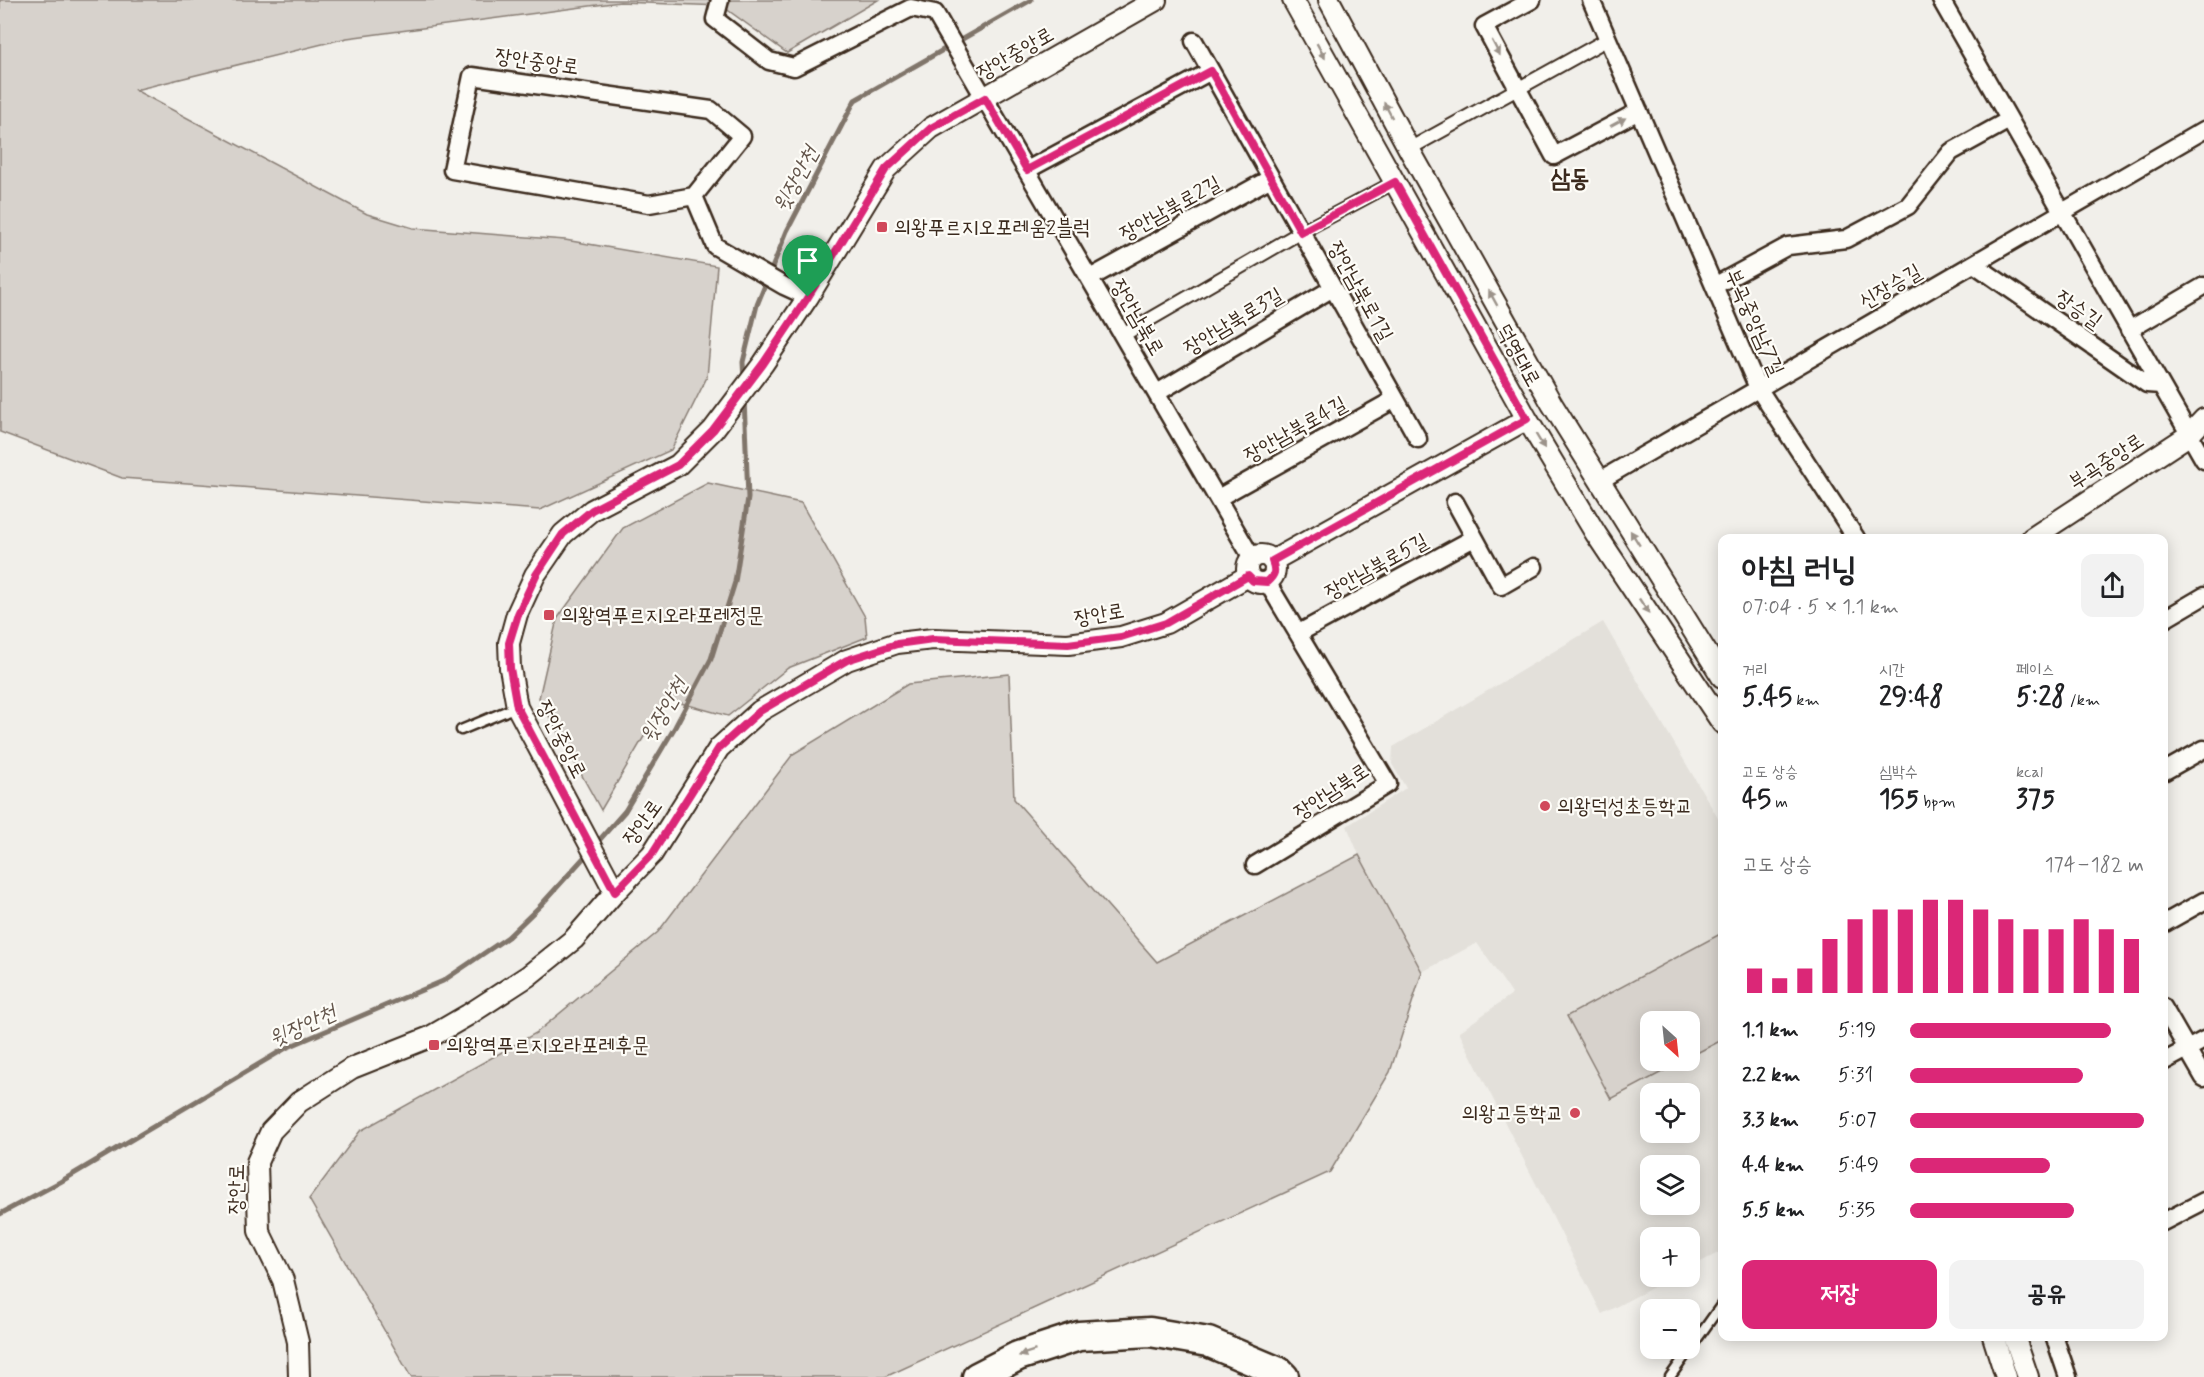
<!DOCTYPE html>
<html lang="ko">
<head>
<meta charset="utf-8">
<style>
  :root { --surface:#fff; --page:#f2f2f2; --text:#202124; --muted:#757577; --accent:#db2777 }
  body { margin:0; font-family:Mynerve,"Poor Story",sans-serif; background:var(--page); color:var(--text); height:100vh; display:flex; flex-direction:column; font-size:22px; white-space:nowrap }
  * { box-sizing:border-box; margin:0 }
  p { font-size:20px; color:var(--muted) }
  .icon { flex:none; width:33px; height:33px; fill:none; stroke:currentColor; stroke-width:2; stroke-linecap:round; stroke-linejoin:round }
  .map { position:relative; flex:1; overflow:hidden }
  .panel { position:absolute; left:1718px; top:534px; width:450px; height:807px; display:flex; flex-direction:column; background:var(--surface); border-radius:12px; box-shadow:0 3px 15px #0003 }
  .panel>* { flex:none }
  .needle { width:39px; rotate:153deg }
  .buttons { position:absolute; left:1640px; top:1011px; display:grid; gap:12px }
  .buttons a { display:grid; place-items:center; width:60px; height:60px; border-radius:12px; background:var(--surface); box-shadow:0 3px 15px #0003; font-size:30px }
  .pin { position:absolute; display:grid; place-items:center; width:51px; height:51px; color:#fff; margin:-62px -26px; border-radius:50% 50% 50% 0; rotate:-45deg; box-shadow:0 0 6px #0007 }
  .pin .icon { rotate:45deg }
  .round { display:grid; place-items:center; flex:none; width:63px; height:63px; border-radius:12px; background:var(--page) }
  .headline { display:flex; align-items:center; justify-content:space-between; height:102px; padding:0 24px }
  h1 { font-size:33px; font-weight:700; line-height:45px }
  .metrics { display:grid; grid-template-columns:repeat(3,1fr); gap:9px; height:102px; padding:6px 24px }
  .metrics div { display:grid; align-content:center }
  .metrics b { font-size:26px; font-weight:700 }
  .metrics small { font-size:16px; font-weight:400 }
  .metrics p { font-size:16px }
  .chart { height:168px; padding:12px 24px }
  .chart p { display:flex; justify-content:space-between }
  .chart svg { width:100%; height:108px; margin-top:6px; stroke:var(--accent); stroke-width:6 }
  .button { display:flex; gap:12px; margin-top:auto; padding:12px 24px }
  .button a { flex:1; height:69px; border-radius:12px; background:var(--accent); color:#fff; font-size:24px; font-weight:700; line-height:69px; text-align:center }
  .button a+a { background:var(--page); color:var(--text) }
  ul { padding:0 24px; list-style:none; font-size:20px }
  li { display:grid; grid-template-columns:96px 72px 1fr; align-items:center; height:45px }
  li i { height:15px; border-radius:8px; background:var(--accent) }
  .map>svg:first-child { display:block }
  .built { fill:#e3e0da; fill-rule:evenodd }
  .green { fill:#d7d2cc; stroke:#897e75; stroke-width:1.5 }
  .lines { fill:none; stroke-linecap:round; stroke-linejoin:round }
  .stream { stroke:#80746b; stroke-width:5 }
  .service-casing { stroke:#3b2a1e; stroke-width:13 }
  .pedestrian-casing { stroke:#3b2a1e; stroke-width:16 }
  .minor-casing { stroke:#3b2a1e; stroke-width:21 }
  .tertiary-casing { stroke:#3b2a1e; stroke-width:24 }
  .motorway-casing { stroke:#3b2a1e; stroke-width:33 }
  .service { stroke:#fdfcf7; stroke-width:8 }
  .pedestrian { stroke:#fdfcf7; stroke-width:12 }
  .minor { stroke:#fdfcf7; stroke-width:16 }
  .tertiary { stroke:#fdfcf7; stroke-width:20 }
  .motorway { stroke:#fdfcf7; stroke-width:28 }
  .oneway { fill:#9c938a }
  .route-casing { stroke:#fff; stroke-width:12 }
  .route { stroke:#db2777; stroke-width:8 }
  .poi-dot { fill:#d1495b; stroke:#fdfcf7; stroke-width:2 }
  .labels { text-anchor:middle; stroke-width:4.5; stroke-linejoin:round; paint-order:stroke }
  .street-label { font-size:21px; fill:#3b2a1e; stroke:#fdfcf7 }
  .poi-label { font-size:21px; fill:#3b2a1e; stroke:#fdfcf7; text-anchor:start }
  .water-label { font-size:22px; font-style:italic; fill:#63554b; stroke:#fdfcf7 }
  .quarter-label { font-size:24px; font-weight:bold; fill:#3b2a1e; stroke:#fdfcf7 }
</style>
</head>
<body>
<div class="map">
<svg width="2204" height="1377" viewBox="0 0 2204 1377">
  <rect width="100%" height="100%" fill="#f1efea"/>
  <filter id="ink" filterUnits="userSpaceOnUse"><feTurbulence type="fractalNoise" baseFrequency=".0167" numOctaves="2"/><feDisplacementMap in="SourceGraphic" scale="12" xChannelSelector="R" yChannelSelector="G"/><feConvolveMatrix kernelMatrix="1 2 1 2 8 2 1 2 1" color-interpolation-filters="sRGB"/></filter>
  <g filter="url(#ink)">
    <path class="built" d="M1603,622L1722,825V1251L1689,1268V1238H1650V1276L1673,1277L1602,1314L1459,1032L1512,994L1477,943L1422,972L1359,855L1347,826L1406,788L1392,764L1393,747ZM1650,1022H1689V1060H1650ZM1650,1094H1689V1132H1650ZM1650,1166H1689V1204H1650Z"/>
    <path class="green" d="M0,0H878L787,53L722,6L620,2L347,38L135,90L367,214L413,228L565,240L717,266L707,377L671,450L540,510L122,478L0,432Z
      M708,483L801,503L865,617L867,637L788,668L728,716L666,699L601,810L539,698L557,619L623,528Z
      M1009,674L1014,799L1157,962L1359,855L1422,972L1390,1072L1330,1172L885,1377H411L309,1199L360,1131L536,1033L658,932L793,754L908,684Z
      M1722,933V1040L1689,1057V1022H1650V1060L1683,1061L1611,1099L1567,1016Z"/>
    <g class="lines">
      <path class="stream" d="M744,380L743,362L757,305L787,231L855,100L1031,0
        M595,845L625,811L675,727L711,659L735,582L748,498L744,398
        M0,1214L60,1182L286,1048L443,981L508,937L541,905L589,852"/>
      <defs>
        <path id="service" d="M461,730L516,707
          M1670,1377L1722,1304"/>
        <path id="pedestrian" d="M1409,149L1608,39
          M1123,335L1301,232L1395,182"/>
        <path id="minor" d="M720,0L715,19L769,61L794,67L911,8L935,13L1252,558
          M1532,0L1484,26L1554,156L1639,111
          M1591,0L1758,388L1856,538
          M1941,0L2204,460
          M1194,41L1418,439
          M1027,170L1211,71
          M694,196L649,204L452,170L472,76L711,110L742,136L694,196L715,246L784,286L808,297
          M1974,264L2147,384L2161,385
          M1090,278L1271,178
          M1714,286L1788,246L1846,239L1908,206L1951,152L2009,120
          M2129,330L2204,286
          M1157,393L1333,288
          M1599,481L2204,130
          M1218,498L1395,399
          M1455,502L1501,586L1534,567
          M2163,620L2204,596
          M1299,633L1474,538
          M2163,772L2204,749
          M1255,865L1388,784L1267,582
          M2163,924L2204,901
          M2163,1007L2204,1078
          M2163,1062L2204,1040
          M2163,1222L2204,1201
          M2054,1336L2068,1377"/>
        <path id="tertiary" d="M1293,0L1527,419L1596,534L1722,723
          M1329,0L1409,149L1552,404L1722,677
          M2032,538L2189,435L2204,419
          M1247 569a14 14 0 1 1 28 0a14 14 0 1 1-28 0Z
          M1272,561L1527,419
          M615,892L517,707L510,668L509,643L517,614L535,575L563,534L592,510L678,465L713,430L763,364L808,297L886,169L931,128L1156,0
          M1993,1336L2006,1377
          M2014,1336L2028,1377
          M299,1377L298,1342L283,1280L259,1231L257,1162L271,1131L299,1102L352,1068L430,1037L468,1015L528,976L574,939L615,892L652,854L719,748L760,711L847,660L897,643L933,639L1068,644L1121,637L1166,623L1248,576"/>
        <path id="motorway" d="M977,1377L1018,1356L1079,1336L1150,1332L1208,1342L1279,1372L1284,1377"/>
      </defs>
      <use href="#service" class="service-casing"/>
      <use href="#pedestrian" class="pedestrian-casing"/>
      <use href="#minor" class="minor-casing"/>
      <use href="#tertiary" class="tertiary-casing"/>
      <use href="#motorway" class="motorway-casing"/>
      <use href="#service" class="service"/>
      <use href="#pedestrian" class="pedestrian"/>
      <use href="#minor" class="minor"/>
      <use href="#tertiary" class="tertiary"/>
      <use href="#motorway" class="motorway"/>
    </g>
    <defs><path id="oneway-solid" d="M-6-.8H1V-3.2L6.5 0L1 3.2V.8H-6Z" transform="scale(1.5)"/></defs>
    <g class="oneway">
      <use href="#oneway-solid" transform="translate(1496 48) rotate(62)"/>
      <use href="#oneway-solid" transform="translate(1321 51) rotate(61)"/>
      <use href="#oneway-solid" transform="translate(1388 110) rotate(-118)"/>
      <use href="#oneway-solid" transform="translate(1618 122) rotate(-28)"/>
      <use href="#oneway-solid" transform="translate(1493 298) rotate(-119)"/>
      <use href="#oneway-solid" transform="translate(1540 441) rotate(59)"/>
      <use href="#oneway-solid" transform="translate(1635 538) rotate(-122)"/>
      <use href="#oneway-solid" transform="translate(1644 606) rotate(56)"/>
      <use href="#oneway-solid" transform="translate(1027 1353) rotate(161)"/>
    </g>
  </g>
  <g class="lines" filter="url(#ink)">
    <defs>
      <path id="route" d="M1211,71L1301,232L1395,182L1527,419L1272,561C1276,571 1275,575 1267,582L1253,581L1248,576L1166,623L1121,637L1068,644L933,639L897,644L847,660L760,711L719,748L652,854L615,892L517,707L510,668L509,643L518,614L536,575L563,534L592,510L678,465L713,430L763,364L808,297L886,169L931,128L985,98L1027,170Z"/>
    </defs>
    <use href="#route" class="route-casing"/>
    <use href="#route" class="route"/>
  </g>
  <g class="poi-dot">
    <rect x="876" y="221" width="12" height="12" rx="3"/>
    <rect x="543" y="609" width="12" height="12" rx="3"/>
    <circle cx="1545" cy="806" r="6"/>
    <rect x="428" y="1039" width="12" height="12" rx="3"/>
    <circle cx="1575" cy="1113" r="6"/>
  </g>
  <g class="labels">
    <g class="street-label">
      <text transform="translate(1015 53) rotate(-30)" y="7">장안중앙로</text>
      <text transform="translate(537 61) rotate(8)" y="7">장안중앙로</text>
      <text transform="translate(1170 208) rotate(-29)" y="7">장안남북로2길</text>
      <text transform="translate(1890 286) rotate(-30)" y="7">신장승길</text>
      <text transform="translate(1361 291) rotate(61)" y="7">장안남북로1길</text>
      <text transform="translate(2079 309) rotate(35)" y="7">장승길</text>
      <text transform="translate(1138 317) rotate(60)" y="7">장안남북로</text>
      <text transform="translate(1233 321) rotate(-31)" y="7">장안남북로3길</text>
      <text transform="translate(1755 322) rotate(66)" y="7">부곡중앙남7길</text>
      <text transform="translate(1519 355) rotate(61)" y="7">덕영대로</text>
      <text transform="translate(1295 429) rotate(-29)" y="7">장안남북로4길</text>
      <text transform="translate(2106 461) rotate(-33)" y="7">부곡중앙로</text>
      <text transform="translate(1376 566) rotate(-29)" y="7">장안남북로5길</text>
      <text transform="translate(1099 614) rotate(-10)" y="7">장안로</text>
      <text transform="translate(562 739) rotate(63)" y="7">장안중앙로</text>
      <text transform="translate(1331 791) rotate(-33)" y="7">장안남북로</text>
      <text transform="translate(642 822) rotate(-54)" y="7">장안로</text>
      <text transform="translate(236 1189) rotate(-89)" y="7">장안로</text>
    </g>
    <g class="poi-label">
      <text x="894" y="234">의왕푸르지오포레움2블럭</text>
      <text x="561" y="622">의왕역푸르지오라포레정문</text>
      <text x="1557" y="813">의왕덕성초등학교</text>
      <text x="446" y="1052">의왕역푸르지오라포레후문</text>
      <text x="1563" y="1120" text-anchor="end">의왕고등학교</text>
    </g>
    <g class="water-label">
      <text transform="translate(795 179) rotate(-62)" y="8">윗장안천</text>
      <text transform="translate(663 710) rotate(-60)" y="8">윗장안천</text>
      <text transform="translate(302 1025) rotate(-25)" y="8">윗장안천</text>
    </g>
    <g class="quarter-label">
      <text x="1570" y="186">삼동</text>
    </g>
  </g>
</svg>
<div class="buttons">
<a><svg class="needle" viewBox="-14 -14 28 28"><path d="M0-13l5 13h-10z" fill="#e53935"/><path d="M0 13l5-13h-10z" fill="#757577"/></svg></a>
<a><svg class="icon" aria-label="locate" viewBox="0 0 24 24"><circle cx="12" cy="12" r="6"/><path d="M12 2v4M12 18v4M2 12h4M18 12h4"/></svg></a>
<a><svg class="icon" aria-label="layers" viewBox="0 0 24 24"><path d="M12 4l9 5-9 5-9-5zM3 14l9 5 9-5"/></svg></a>
<a>+</a>
<a>−</a>
</div>
<div class="pin" style="left:808px;top:297px;background:#1e9e55"><svg class="icon" aria-label="arrive" viewBox="0 0 24 24"><path d="M6 21V4h12l-3 4 3 4H6"/></svg></div>
<section class="panel">
<div class="headline"><div><h1>아침 러닝</h1><p>07:04 · 5 × 1.1 km</p></div><a class="round"><svg class="icon" aria-label="share" viewBox="0 0 24 24"><path d="M12 15V3M7 8l5-5 5 5M5 13v7h14v-7"/></svg></a></div>
<div class="metrics">
<div><p>거리</p><b>5.45<small> km</small></b></div>
<div><p>시간</p><b>29:48</b></div>
<div><p>페이스</p><b>5:28<small> /km</small></b></div>
</div>
<div class="metrics">
<div><p>고도 상승</p><b>45<small> m</small></b></div>
<div><p>심박수</p><b>155<small> bpm</small></b></div>
<div><p>kcal</p><b>375</b></div>
</div>
<div class="chart"><p><span>고도 상승</span>174–182 m</p>
<svg viewBox="0 0 160 44" preserveAspectRatio="none"><path d="M5 44V34M15 44V38M25 44V34M35 44V22M45 44V14M55 44V10M65 44V10M75 44V6M85 44V6M95 44V10M105 44V14M115 44V18M125 44V18M135 44V14M145 44V18M155 44V22"/></svg>
</div>
<ul>
<li><b>1.1 km</b>5:19<i style="width:86%"></i></li>
<li><b>2.2 km</b>5:31<i style="width:74%"></i></li>
<li><b>3.3 km</b>5:07<i style="width:100%"></i></li>
<li><b>4.4 km</b>5:49<i style="width:60%"></i></li>
<li><b>5.5 km</b>5:35<i style="width:70%"></i></li>
</ul>
<div class="button"><a>저장</a><a>공유</a></div>
</section>
</div>
</body>
</html>
